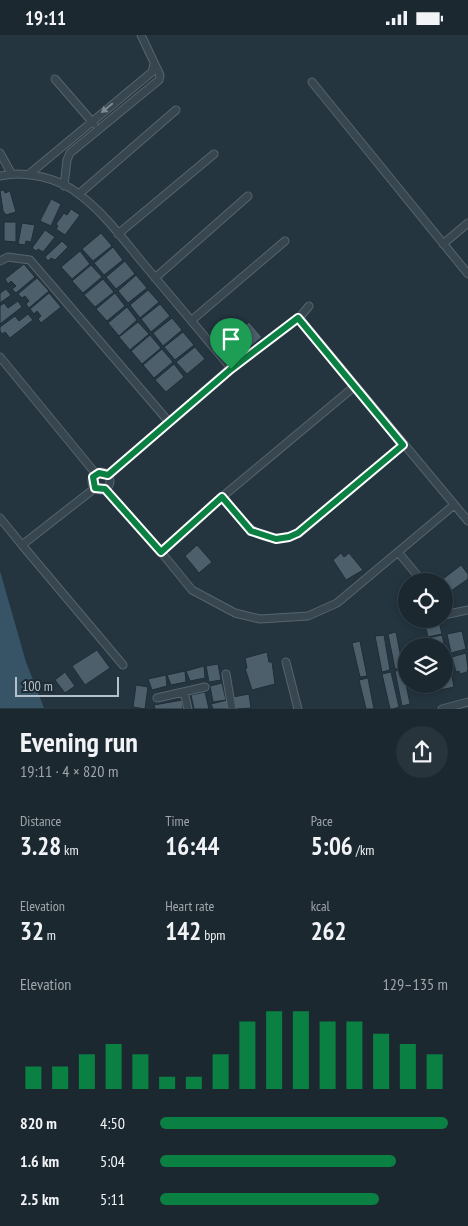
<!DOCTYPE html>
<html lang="en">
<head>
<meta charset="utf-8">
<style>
  :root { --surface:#1b2830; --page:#28343c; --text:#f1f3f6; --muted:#a0a6ab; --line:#39444c; --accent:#0b8043 }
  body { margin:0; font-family:"PT Sans Narrow",sans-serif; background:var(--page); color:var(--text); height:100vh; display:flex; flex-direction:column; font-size:19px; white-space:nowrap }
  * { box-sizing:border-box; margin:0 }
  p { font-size:16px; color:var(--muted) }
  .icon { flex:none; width:28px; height:28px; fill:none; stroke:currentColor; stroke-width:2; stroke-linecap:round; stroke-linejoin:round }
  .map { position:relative; height:674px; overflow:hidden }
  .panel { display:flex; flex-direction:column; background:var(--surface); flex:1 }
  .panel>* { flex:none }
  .buttons { position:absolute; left:398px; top:538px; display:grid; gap:10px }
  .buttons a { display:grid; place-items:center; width:55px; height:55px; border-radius:50%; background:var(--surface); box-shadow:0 2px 8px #0003,0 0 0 1px var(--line); font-size:25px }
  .scale { position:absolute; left:15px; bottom:12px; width:104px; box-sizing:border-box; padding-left:5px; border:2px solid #b4c1ca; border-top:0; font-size:14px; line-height:18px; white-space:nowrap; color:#b4c1ca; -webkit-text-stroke:4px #1d2b35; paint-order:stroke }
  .pin { position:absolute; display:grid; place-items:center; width:42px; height:42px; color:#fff; margin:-51px -21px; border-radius:50% 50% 50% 0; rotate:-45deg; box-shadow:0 0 5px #0007 }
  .pin .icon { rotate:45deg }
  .round { display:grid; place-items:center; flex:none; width:52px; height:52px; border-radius:26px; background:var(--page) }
  .head { display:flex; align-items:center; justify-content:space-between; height:85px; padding:0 20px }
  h1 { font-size:28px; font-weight:700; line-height:38px }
  .metrics { display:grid; grid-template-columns:repeat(3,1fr); gap:8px; height:85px; padding:5px 20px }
  .metrics div { display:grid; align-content:center }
  .metrics b { font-size:25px; font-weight:700 }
  .metrics small { font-size:14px; font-weight:400 }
  .metrics p { font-size:14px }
  .chart { height:140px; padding:10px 20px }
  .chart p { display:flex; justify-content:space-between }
  .chart svg { width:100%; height:90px; margin-top:5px; stroke:var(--accent); stroke-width:6 }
  ul { padding:0 20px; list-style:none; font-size:16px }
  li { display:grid; grid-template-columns:80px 60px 1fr; align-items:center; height:38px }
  li i { height:12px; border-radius:6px; background:var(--accent) }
  .status { display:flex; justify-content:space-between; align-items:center; height:35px; padding:0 25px; background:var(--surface); direction:ltr }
  .status svg { height:14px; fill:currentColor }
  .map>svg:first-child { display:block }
  .water { fill:#375467 }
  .building { fill:#4c5f6b; stroke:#1f2d37 }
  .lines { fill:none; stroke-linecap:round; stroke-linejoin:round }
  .minor-casing { stroke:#56646d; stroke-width:9 }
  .minor { stroke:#384650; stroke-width:7 }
  .oneway { fill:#7c8a93 }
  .route-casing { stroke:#fff; stroke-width:10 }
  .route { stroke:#0b8043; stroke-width:6 }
</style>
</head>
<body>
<div class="status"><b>19:11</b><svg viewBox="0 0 49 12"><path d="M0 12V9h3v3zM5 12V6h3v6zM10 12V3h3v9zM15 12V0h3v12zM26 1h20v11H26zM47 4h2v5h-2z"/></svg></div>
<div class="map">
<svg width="468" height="674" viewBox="0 0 468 674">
  <rect width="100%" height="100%" fill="#243540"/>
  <path class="water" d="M0,536L26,627L44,673H0Z"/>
  <path class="building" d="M4,155L5,158L10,156L16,177L6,180L3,176L0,156Z
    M51,164L61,169L51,191L40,186Z
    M71,174L80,180L65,200L56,194L58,191L56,189L64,178L67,180Z
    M4,187H16V207L4,206Z
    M22,188L35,190L31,207L26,206L25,210L18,209Z
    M45,195L55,202L43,217L38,214L36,216L32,213Z
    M101,198L112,211L93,226L82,214Z
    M62,206L68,212L55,225L51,223L48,226L45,222Z
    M113,212L123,225L104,240L94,228Z
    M80,216L90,229L72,244L61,232Z
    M125,226L135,239L116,254L106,242Z
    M24,229L35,242L16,258L12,254L16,251L11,246L8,249L5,244Z
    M91,230L102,242L83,258L72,246Z
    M136,240L147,253L128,268L118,256Z
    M37,243L49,256L29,273L26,269L29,266L25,261L22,263L18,259Z
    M103,244L114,257L95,272L84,260Z
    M6,254L11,260L0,268V258Z
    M148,255L159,267L140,283L130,270Z
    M49,258L61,272L41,288L38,284L41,281L37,276L34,279L30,274Z
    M115,258L125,271L107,286L96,274Z
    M18,266L22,272L0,289V271L4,268L8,273Z
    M160,269L170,281L151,297L141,284Z
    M127,272L137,285L119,301L108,288Z
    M28,279L33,285L10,303L5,297L2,299L0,296V292L15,281L19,286Z
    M172,283L182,295L163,311L153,298Z
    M138,287L149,299L130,315L119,302Z
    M249,287L262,302L243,318L230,303Z
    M183,297L194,310L175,325L164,312Z
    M150,300L161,313L142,329L131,316Z
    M195,312L205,324L187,339L176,327Z
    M162,314L173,327L154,343L143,330Z
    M174,329L184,342L166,357L155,345Z
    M197,510L212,527L199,538L185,521Z
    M341,518L344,522L349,518L363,535L346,545L333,525Z
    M461,530L468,539V544L451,556L443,544Z
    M439,587L442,599L428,602L425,590Z
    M462,596L466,614L451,618L447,599Z
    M396,597L403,633L395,634L388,599Z
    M384,600L390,635L382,637L375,601Z
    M442,600L445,613L430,611L428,603Z
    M360,606L367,641L360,642L352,608Z
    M444,614L448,626L444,627Z
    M97,615L110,633L85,650L72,631Z
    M267,617L269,627H272L275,649L252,655L245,633H247L245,623Z
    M466,618L468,634L467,637L460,639L459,636L456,637L452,622Z
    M449,627L454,652L440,655L439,649H444V628Z
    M218,629L221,645L209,647L206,631Z
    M204,631L205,643L190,646L186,636Z
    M403,634L410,669L402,671L395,636Z
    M185,636L186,647L171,650L167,640Z
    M65,637L75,651L65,658L55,645Z
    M391,637L399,672L393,674H390L382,639Z
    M166,640L167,651L152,655L148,644Z
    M368,643L374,674H366L359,645Z
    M222,648L226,665L213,667L210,651Z
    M136,650L148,652L145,674L133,672Z
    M205,657L209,674H194L191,660Z
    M249,659L251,673L236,674L233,662Z
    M182,665L183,674H155L154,670Z
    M227,665L229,674H213L211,669Z"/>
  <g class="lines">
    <defs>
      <path id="minor" d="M55,44L94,89
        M312,47L468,239
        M0,118L11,138
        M28,140L152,37L154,29
        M0,141C25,135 60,143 80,160C104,178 123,204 142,227C172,263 202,298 231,333
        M64,151L67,125L70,118L159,45L160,40L141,0
        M79,159L176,75
        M118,199L214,119
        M443,209L468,188
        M0,226L8,222L30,225L169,387
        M155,243L248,161
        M299,283L468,486
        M192,285L285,206
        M0,322L96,439
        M355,351L222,462L161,517L192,555L235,578L260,584L308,581L337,568L454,470
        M92 446a9 9 0 1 1 18 0a9 9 0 1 1-18 0Z
        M108,440L231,333L299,283L309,271
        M95,453L22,510L123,630
        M105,454L161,517
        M222,462C244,488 260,515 299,498L403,410
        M0,483L22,510
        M398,517L422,546
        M444,580L468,575
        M286,627L298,674
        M226,639L232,674
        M184,657L188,674
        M157,663L205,652
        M442,674L468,667"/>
    </defs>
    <use href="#minor" class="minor-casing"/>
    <use href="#minor" class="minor"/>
  </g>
  <defs><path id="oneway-solid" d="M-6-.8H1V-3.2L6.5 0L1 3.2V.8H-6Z" transform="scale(1.25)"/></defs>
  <use class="oneway" href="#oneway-solid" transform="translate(107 73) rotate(141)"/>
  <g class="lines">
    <defs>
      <path id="route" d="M298,283L403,410L298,498L289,502L276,504L251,496L222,462L161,517L105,454L95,453L93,442L99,438L108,440L231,334Z"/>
    </defs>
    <use href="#route" class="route-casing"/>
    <use href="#route" class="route"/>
  </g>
</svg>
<div class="buttons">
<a><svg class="icon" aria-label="locate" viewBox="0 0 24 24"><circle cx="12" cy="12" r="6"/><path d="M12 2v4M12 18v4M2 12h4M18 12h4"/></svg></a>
<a><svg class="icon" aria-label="layers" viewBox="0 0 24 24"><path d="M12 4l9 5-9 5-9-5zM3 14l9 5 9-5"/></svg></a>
</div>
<div class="scale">100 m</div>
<div class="pin" style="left:231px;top:334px;background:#1e9e55"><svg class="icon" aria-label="arrive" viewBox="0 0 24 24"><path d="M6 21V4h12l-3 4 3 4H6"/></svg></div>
</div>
<section class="panel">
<div class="head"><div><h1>Evening run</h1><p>19:11 · 4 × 820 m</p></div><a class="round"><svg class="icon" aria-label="share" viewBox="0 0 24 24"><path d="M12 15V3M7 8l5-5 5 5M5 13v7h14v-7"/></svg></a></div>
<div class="metrics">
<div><p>Distance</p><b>3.28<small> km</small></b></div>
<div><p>Time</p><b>16:44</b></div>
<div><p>Pace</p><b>5:06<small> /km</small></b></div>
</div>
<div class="metrics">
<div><p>Elevation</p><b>32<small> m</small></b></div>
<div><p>Heart rate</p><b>142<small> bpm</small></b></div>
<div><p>kcal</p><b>262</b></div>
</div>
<div class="chart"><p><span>Elevation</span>129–135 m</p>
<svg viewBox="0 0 160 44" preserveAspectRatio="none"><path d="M5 44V33M15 44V33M25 44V27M35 44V22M45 44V27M55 44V38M65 44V38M75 44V27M85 44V11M95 44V6M105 44V6M115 44V11M125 44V11M135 44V17M145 44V22M155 44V27"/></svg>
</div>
<ul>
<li><b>820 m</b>4:50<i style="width:100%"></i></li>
<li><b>1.6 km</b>5:04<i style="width:82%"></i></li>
<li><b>2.5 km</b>5:11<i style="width:76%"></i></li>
</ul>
</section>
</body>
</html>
